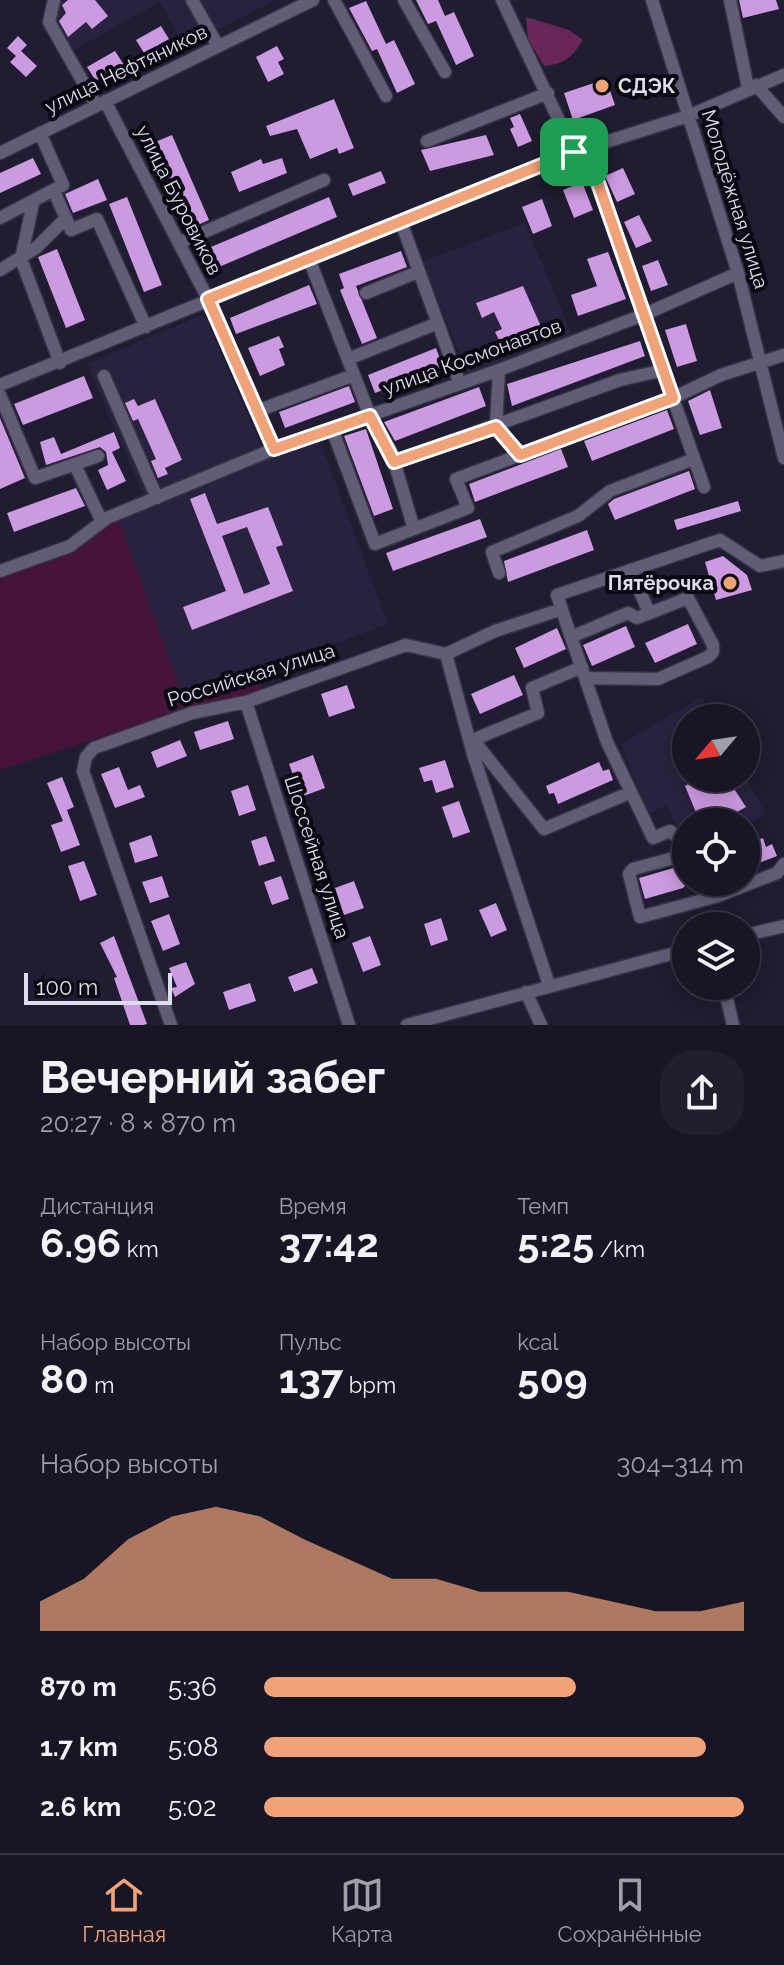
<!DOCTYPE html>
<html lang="ru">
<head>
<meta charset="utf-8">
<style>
  :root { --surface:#181525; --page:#211e2d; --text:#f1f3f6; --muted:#9f9fa7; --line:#363442; --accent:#f0a279 }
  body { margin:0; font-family:Raleway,sans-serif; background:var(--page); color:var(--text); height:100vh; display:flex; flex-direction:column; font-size:30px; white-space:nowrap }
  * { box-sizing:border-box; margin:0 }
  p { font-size:26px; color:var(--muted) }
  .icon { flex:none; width:44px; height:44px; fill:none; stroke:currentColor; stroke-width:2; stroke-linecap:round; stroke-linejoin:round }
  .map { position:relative; height:1025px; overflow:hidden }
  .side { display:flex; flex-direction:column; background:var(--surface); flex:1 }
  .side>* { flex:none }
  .needle { width:52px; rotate:241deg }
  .tools { position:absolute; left:672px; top:704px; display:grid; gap:16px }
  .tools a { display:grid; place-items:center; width:88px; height:88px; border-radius:50%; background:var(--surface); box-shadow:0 4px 20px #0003,0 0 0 2px var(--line); font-size:40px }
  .scale { position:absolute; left:24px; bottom:20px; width:148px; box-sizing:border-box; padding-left:8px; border:4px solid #deddeb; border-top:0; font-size:22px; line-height:28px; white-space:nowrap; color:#deddeb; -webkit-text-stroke:6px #0a0811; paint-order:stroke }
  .pin { position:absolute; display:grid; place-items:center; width:68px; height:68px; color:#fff; margin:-34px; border-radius:16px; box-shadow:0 4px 12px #0006 }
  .round { display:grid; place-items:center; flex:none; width:84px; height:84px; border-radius:32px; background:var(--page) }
  .head { display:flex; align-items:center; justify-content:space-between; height:136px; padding:0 40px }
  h1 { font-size:44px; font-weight:700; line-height:60px }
  .stats { display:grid; grid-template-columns:repeat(3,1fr); gap:12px; height:136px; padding:8px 40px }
  .stats div { display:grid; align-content:center }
  .stats b { font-size:40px; font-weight:700 }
  .stats small { font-size:22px; font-weight:400 }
  .stats p { font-size:22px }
  .chart { height:224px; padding:16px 40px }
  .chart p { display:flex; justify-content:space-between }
  .chart svg { width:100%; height:144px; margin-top:8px; fill:var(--accent); opacity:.7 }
  ul { padding:0 40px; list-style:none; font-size:26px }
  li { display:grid; grid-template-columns:128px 96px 1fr; align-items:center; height:60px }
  li i { height:20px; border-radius:10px; background:var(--accent) }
  .menu { display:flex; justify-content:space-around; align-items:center; height:112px; border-top:2px solid var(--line); background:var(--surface); font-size:22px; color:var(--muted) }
  .menu a { display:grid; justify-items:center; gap:4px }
  .menu .current { color:var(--accent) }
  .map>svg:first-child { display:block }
  .built { fill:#28223e }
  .green { fill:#46143a }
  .forest { fill:#692759 }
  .building { fill:#cb9ae1; fill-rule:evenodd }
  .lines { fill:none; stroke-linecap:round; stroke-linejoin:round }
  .minor-casing { stroke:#393547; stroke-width:15 }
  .minor { stroke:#615d76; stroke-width:12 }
  .route-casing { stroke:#fff; stroke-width:16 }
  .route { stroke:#f0a279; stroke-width:10 }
  .poi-dot { fill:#f0a279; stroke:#0a0811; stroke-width:3 }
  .labels { text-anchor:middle; stroke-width:8; stroke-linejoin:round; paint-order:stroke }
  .street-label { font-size:20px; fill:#deddeb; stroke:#0a0811 }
  .poi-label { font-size:20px; font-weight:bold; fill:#deddeb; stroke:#0a0811; text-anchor:start }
</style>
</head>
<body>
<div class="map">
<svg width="784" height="1025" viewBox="0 0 784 1025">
  <rect width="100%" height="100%" fill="#201c31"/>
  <path class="built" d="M58,0H276L184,46L160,2L70,52L52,23Z
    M525,223L574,339L470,378L422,262Z
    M204,314L261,446L144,497L87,364Z
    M318,436L388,624L184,700L118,519Z
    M702,697L714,718H686V778H746L766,814L746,825V822H686V833L677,826L666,805L649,814L621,744Z"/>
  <path class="green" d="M118,519L184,699L258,672L263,690L171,714L0,770V574Z"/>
  <path class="forest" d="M526,17L569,30L583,40C572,57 565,64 544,66L528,39Z"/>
  <path class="building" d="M68,0H95L108,16L92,29L86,22L68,37L59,21L66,13L62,5Z
    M416,0H438L445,16L454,12L474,56L456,65L436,21L428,24Z
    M739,0H776L779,9L743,18Z
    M366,1L386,44L394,40L415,84L397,93L377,49L372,51L349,8Z
    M161,26L169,39L144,53L136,40Z
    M18,36L27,45L21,51L37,66L26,77L10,62L16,56L7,48Z
    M277,46L284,59L278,62L284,74L268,82L256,57Z
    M115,51L124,65L96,81L87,67Z
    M606,79L615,105L573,120L564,93Z
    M334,99L354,148L339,154L337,148L310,159L297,129L270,136L266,126Z
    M520,114L532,141L518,147L510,129L514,127L510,118Z
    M172,135L209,220L191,228L155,142Z
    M486,135L494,155L430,171L421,150Z
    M33,158L41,174L0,193V173Z
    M282,158L287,173L239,192L231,172L261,159L263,164Z
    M623,168L635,194L617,202L605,176Z
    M381,171L386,183L353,196L348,184Z
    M98,179L107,200L73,213L65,194Z
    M582,182L593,210L574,218L563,190Z
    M127,197L162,285L144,292L109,204Z
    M329,197L337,217L207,272L199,252Z
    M542,199L552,226L533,234L522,207Z
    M639,215L652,241L636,248L624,222Z
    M57,249L85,320L66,328L38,257Z
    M401,251L407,267L356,286L377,338L362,344L340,290L344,288L339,274Z
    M608,252L626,299L578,316L571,295L597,286L587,259Z
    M658,260L668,285L651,291L642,266Z
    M309,285L317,304L236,334L230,318Z
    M523,286L543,331L501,344L495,332L502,329L494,312L482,318L476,303Z
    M686,324L697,361L677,367L665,330Z
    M279,336L284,347L279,349L285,365L260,376L248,348Z
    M640,341L645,356L512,406L507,384Z
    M436,348L443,367L375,393L368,375Z
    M84,376L93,398L23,425L14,404Z
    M349,386L355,402L285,428L279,412Z
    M479,387L486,406L395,441L384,422Z
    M710,390L722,428L700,435L688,401Z
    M134,399L138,406L155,399L182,460L165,468L168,474L158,478L151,461L156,459L138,419L133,421L125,403Z
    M667,410L674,429L592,461L584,441Z
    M0,418L25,478L0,489Z
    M366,429L393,509L374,516L344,436Z
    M114,432L120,448L112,452L126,481L107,490L98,470L108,465L106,452L100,447L46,465L40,442L54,437L61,454Z
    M561,449L568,467L475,502L469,484Z
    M689,471L695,489L615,520L608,504L614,499Z
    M76,488L85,506L14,532L7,513Z
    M205,493L217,524L268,507L283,545L276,547L293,591L192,630L183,607L226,591L190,499ZM247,527L270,584L244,594L222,536Z
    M738,501L741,511L677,530L674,520Z
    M480,519L487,537L393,571L386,553Z
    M587,530L594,550L508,582L504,561Z
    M723,556L747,575L752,590L716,600L705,562Z
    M688,624L697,644L655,663L645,643Z
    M626,626L635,647L592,666L583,645Z
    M557,628L566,649L524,668L515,648Z
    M514,675L523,695L480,714L471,694Z
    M347,685L355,708L329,717L321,694Z
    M228,721L234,739L200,750L194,732Z
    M180,740L187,756L157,768L151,752Z
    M313,755L325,788L301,797L289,764Z
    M445,760L454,787L436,793L432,780L424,782L419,768Z
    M599,762L603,771L609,769L613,780L558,804L554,793L549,794L546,786Z
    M119,767L128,790L140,785L145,797L115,808L101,774Z
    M62,777L74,807L67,810L80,845L61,852L51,825L63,821L47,783Z
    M699,778H727L746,807L719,822H700L685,786Z
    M248,785L256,810L239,816L231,791Z
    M459,801L470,832L453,838L442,807Z
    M151,835L158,856L135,863L129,843Z
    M266,836L275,861L259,866L251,841Z
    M763,838L766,847L772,844L777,856L746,868V844Z
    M84,861L97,895L80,901L68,866Z
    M684,865L686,885L683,888L645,899L639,878Z
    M162,876L169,897L150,903L142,882Z
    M281,876L289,899L272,905L264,882Z
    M354,881L364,908L344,915L335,888Z
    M496,903L507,930L491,937L479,910Z
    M169,914L180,944L163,951L151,921Z
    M441,918L448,940L431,946L424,924Z
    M114,936L147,1024L143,1025H130L114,978L117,977L100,943Z
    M370,936L381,965L363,972L352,943Z
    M186,962L195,984L175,997L171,988L177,987L169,968Z
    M312,968L318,983L294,992L288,977Z
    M250,983L256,1001L229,1010L223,992Z"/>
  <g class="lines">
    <defs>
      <path id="minor" d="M54,0L49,22L96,105
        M192,0L218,46
        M334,0L386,96
        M404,0L445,72
        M502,0L574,152L597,180L704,487
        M652,0L738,273L784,458
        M730,0L748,88
        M756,85L784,117
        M105,101L208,299L274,449
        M427,141L548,93
        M0,153L313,0
        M54,191L71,230L97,219L146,327
        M33,203L21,259L60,363
        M0,218L63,185L40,133
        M401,222L460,384
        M179,243L324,180
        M309,259L370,416L391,451L414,529
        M0,270L36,248L66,218
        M366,293L418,272
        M348,359L438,323
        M499,370L496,427L520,455
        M104,376L157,498
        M0,385L574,152L688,116L784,75
        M0,395L35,478L98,456
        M257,411L354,375
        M332,429L375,544L468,508L456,479L673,398L721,375L784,355
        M394,462L620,380L664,370
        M75,465L102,522
        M630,570L649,612
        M0,571L70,546L107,518L274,449L499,370L643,315L738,273
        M499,573L492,552L578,516L610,491L694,459
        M571,637L607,742L653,838L670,831L686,844
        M582,667L532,688L538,713L470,741L479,747L544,829L629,793
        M585,678L658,679L708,657L713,652V645L688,598L637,618L628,613L571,637L557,595L720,540L760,566L784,561
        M246,702L349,1025
        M686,846L674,858L633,869L629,874L640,917L718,896
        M712,882L718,896L777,873L784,864
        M746,935L784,926
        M549,985L473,754L446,654L495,631L559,610
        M724,986L733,1025
        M526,992L541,1025
        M171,1025L83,771L86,757L94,748L192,713L246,702L406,645L446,654
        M407,1025L686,950"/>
    </defs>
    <use href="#minor" class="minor-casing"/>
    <use href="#minor" class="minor"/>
  </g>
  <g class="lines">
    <defs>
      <path id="route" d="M574,152L597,180L673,398L520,455L496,427L394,462L370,416L274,449L208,299Z"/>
    </defs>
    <use href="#route" class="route-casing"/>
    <use href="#route" class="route"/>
  </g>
  <g class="poi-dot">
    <circle cx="602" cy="86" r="8"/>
    <circle cx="730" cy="583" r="8"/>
  </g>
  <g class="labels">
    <g class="street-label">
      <text transform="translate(126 69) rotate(-26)" y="7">улица Нефтяников</text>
      <text transform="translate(735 199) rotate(73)" y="7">Молодёжная улица</text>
      <text transform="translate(179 200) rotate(63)" y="7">улица Буровиков</text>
      <text transform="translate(472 357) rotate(-20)" y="7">улица Космонавтов</text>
      <text transform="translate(251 675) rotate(-17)" y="7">Российская улица</text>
      <text transform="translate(317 857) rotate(72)" y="7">Шоссейная улица</text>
    </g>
    <g class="poi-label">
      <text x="618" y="93">СДЭК</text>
      <text x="714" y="590" text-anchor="end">Пятёрочка</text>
    </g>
  </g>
</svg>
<div class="tools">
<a><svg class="needle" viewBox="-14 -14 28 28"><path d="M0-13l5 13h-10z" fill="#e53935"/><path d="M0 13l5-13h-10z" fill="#9f9fa7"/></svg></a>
<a><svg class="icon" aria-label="locate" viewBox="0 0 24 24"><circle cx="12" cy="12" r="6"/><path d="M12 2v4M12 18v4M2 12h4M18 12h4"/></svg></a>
<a><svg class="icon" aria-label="layers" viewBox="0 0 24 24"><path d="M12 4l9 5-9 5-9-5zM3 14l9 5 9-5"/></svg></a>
</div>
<div class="scale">100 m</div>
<div class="pin" style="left:574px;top:152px;background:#1e9e55"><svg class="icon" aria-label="arrive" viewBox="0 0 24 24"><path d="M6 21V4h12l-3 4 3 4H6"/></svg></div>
</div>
<section class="side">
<div class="head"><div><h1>Вечерний забег</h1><p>20:27 · 8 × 870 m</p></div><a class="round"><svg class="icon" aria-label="share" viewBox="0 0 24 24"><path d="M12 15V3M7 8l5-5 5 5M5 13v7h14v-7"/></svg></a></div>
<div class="stats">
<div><p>Дистанция</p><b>6.96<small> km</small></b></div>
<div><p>Время</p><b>37:42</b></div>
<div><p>Темп</p><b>5:25<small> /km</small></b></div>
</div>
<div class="stats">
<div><p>Набор высоты</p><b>80<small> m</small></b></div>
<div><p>Пульс</p><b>137<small> bpm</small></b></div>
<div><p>kcal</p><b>509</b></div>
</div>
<div class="chart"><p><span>Набор высоты</span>304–314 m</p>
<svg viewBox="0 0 160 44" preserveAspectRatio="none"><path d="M0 44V35L10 28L20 16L30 9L40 6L50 9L60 16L70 22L80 28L90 28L100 32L110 32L120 32L130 35L140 38L150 38L160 35V44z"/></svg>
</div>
<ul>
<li><b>870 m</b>5:36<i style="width:65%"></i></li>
<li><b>1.7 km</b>5:08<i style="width:92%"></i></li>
<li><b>2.6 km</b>5:02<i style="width:100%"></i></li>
</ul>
</section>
<nav class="menu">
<a class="current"><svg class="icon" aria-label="home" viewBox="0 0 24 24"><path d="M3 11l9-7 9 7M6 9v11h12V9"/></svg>Главная</a>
<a><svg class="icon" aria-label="map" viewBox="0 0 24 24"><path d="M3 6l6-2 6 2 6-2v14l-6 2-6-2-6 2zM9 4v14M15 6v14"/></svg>Карта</a>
<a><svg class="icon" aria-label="saved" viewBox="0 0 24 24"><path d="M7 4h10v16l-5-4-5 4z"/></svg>Сохранённые</a>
</nav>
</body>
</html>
